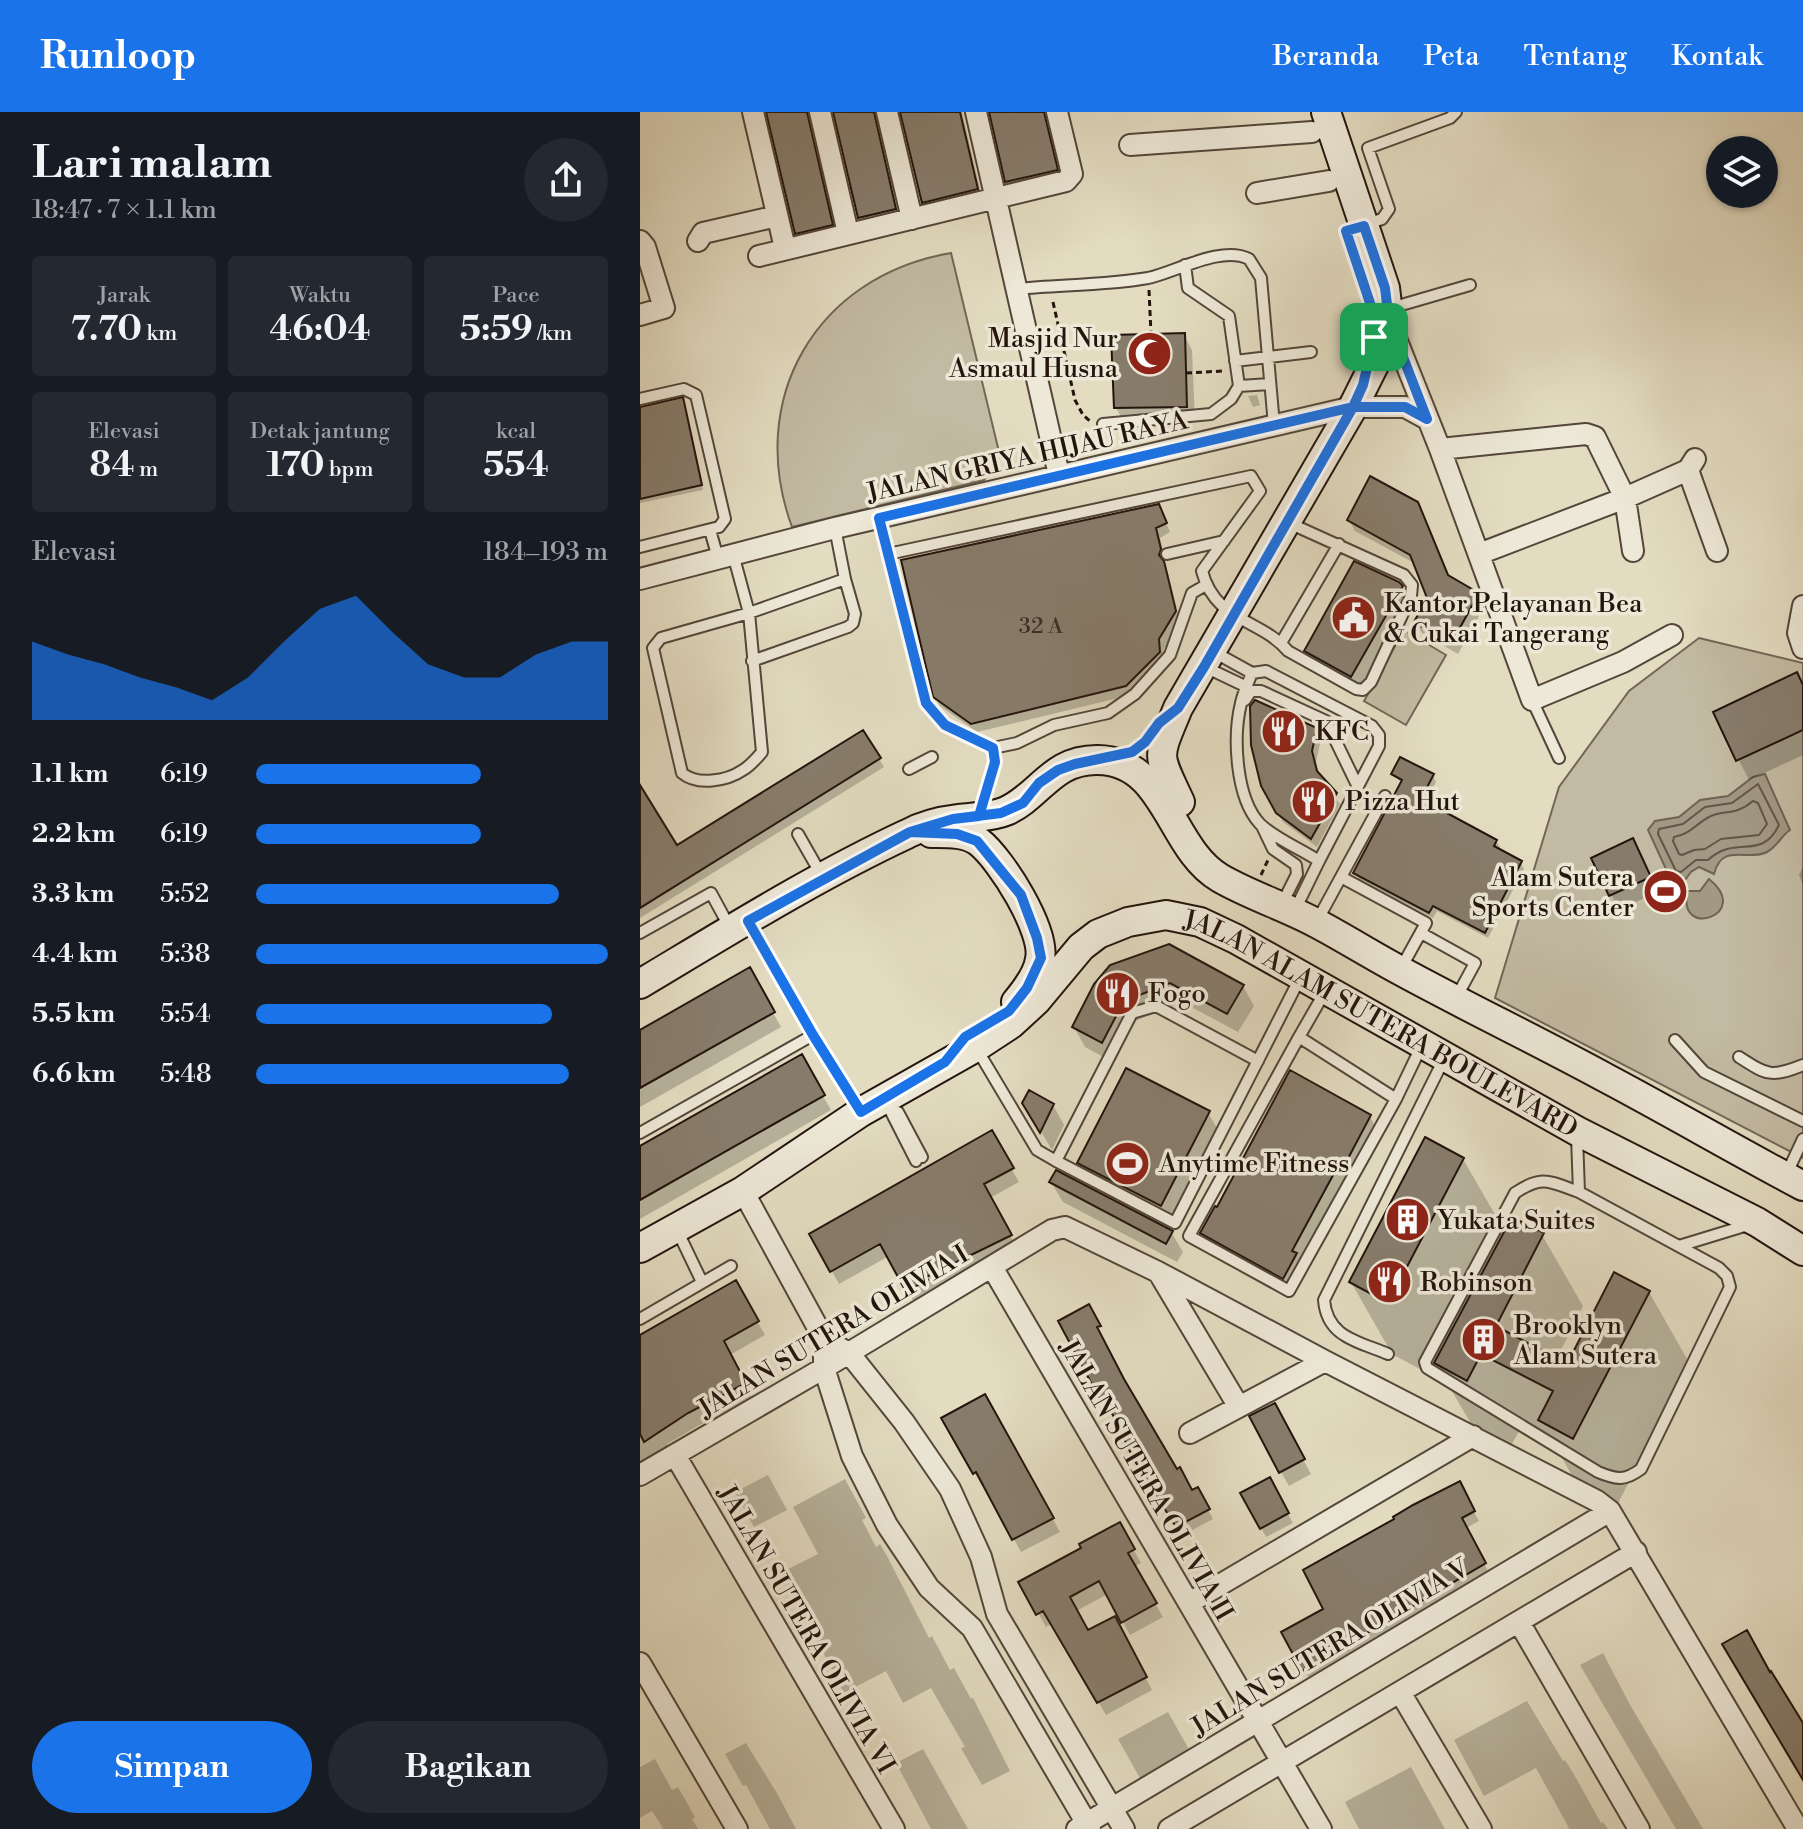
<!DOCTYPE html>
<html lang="id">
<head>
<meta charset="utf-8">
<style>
  :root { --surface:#171b24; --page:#242831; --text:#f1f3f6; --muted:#9ea1a6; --accent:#1a73e8 }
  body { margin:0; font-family:"Libre Bodoni",serif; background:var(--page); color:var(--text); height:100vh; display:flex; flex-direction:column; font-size:30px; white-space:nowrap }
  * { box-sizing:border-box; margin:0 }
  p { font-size:26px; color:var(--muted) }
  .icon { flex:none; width:44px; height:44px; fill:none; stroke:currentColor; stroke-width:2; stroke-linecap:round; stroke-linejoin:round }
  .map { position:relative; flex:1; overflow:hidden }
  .panel { display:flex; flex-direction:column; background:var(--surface); width:640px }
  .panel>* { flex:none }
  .tools { position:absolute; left:1066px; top:24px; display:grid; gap:16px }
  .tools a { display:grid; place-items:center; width:72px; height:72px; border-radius:50%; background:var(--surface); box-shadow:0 2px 6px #0004; font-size:40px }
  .pin { position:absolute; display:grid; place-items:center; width:68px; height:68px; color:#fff; margin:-34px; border-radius:16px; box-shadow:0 4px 12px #0006 }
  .round { display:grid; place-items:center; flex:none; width:84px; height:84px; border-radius:42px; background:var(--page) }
  .headline { display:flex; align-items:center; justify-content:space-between; height:136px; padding:0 32px }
  h1 { font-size:44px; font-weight:800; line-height:60px }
  .stats { display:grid; grid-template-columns:repeat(3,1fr); gap:12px; height:136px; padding:8px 32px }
  .stats div { display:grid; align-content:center; border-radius:8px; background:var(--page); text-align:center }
  .stats b { font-size:34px; font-weight:800 }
  .stats small { font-size:22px; font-weight:400 }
  .stats p { font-size:22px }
  .chart { height:224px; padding:16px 32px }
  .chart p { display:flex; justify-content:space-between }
  .chart svg { width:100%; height:144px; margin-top:8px; fill:var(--accent); opacity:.7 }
  .cta { display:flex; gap:16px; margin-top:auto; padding:16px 32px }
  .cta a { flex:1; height:92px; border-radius:48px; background:var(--accent); color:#fff; font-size:32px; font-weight:800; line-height:92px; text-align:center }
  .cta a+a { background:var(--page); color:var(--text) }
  ul { padding:0 32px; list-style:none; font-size:26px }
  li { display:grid; grid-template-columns:128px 96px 1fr; align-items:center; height:60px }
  li i { height:20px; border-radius:10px; background:var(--accent) }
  header { display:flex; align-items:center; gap:48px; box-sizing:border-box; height:112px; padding:0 40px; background:var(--accent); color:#fff }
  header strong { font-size:38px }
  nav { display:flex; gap:44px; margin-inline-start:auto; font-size:28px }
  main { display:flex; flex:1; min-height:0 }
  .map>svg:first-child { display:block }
  .green { fill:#c2baa2; stroke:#726758; stroke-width:2 }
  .water { fill:#a29884; stroke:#6f6354; stroke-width:2 }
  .shadow { fill:#0003 }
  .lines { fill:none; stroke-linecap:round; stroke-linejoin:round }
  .shore { stroke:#625648; stroke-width:2 }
  .building { fill:#877c6b; stroke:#23140d; stroke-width:2 }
  .service-casing { stroke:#53463a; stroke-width:14 }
  .minor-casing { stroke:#53463a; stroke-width:24 }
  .secondary-casing { stroke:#23140d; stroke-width:32 }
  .path { stroke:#23140d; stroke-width:3; stroke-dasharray:6 4; stroke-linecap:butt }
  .service { stroke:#ede8d7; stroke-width:10 }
  .minor { stroke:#ede8d7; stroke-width:20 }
  .secondary { stroke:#ede8d7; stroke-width:28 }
  .route-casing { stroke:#fff; stroke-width:16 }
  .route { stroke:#1a73e8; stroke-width:10 }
  .labels { text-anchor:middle; stroke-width:7; stroke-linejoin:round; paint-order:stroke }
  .number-label { font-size:22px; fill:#3c2e24 }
  .poi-label { font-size:26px; fill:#23140d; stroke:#ede8d7; text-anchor:start }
  .street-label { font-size:26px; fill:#23140d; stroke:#ede8d7 }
</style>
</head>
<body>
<header>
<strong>Runloop</strong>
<nav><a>Beranda</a><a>Peta</a><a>Tentang</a><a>Kontak</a></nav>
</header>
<main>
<section class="panel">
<div class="headline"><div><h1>Lari malam</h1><p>18:47 · 7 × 1.1 km</p></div><a class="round"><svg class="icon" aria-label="share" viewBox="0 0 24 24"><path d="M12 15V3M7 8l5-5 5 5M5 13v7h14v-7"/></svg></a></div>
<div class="stats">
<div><p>Jarak</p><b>7.70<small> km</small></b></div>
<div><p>Waktu</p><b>46:04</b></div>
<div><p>Pace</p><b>5:59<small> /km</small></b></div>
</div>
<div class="stats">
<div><p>Elevasi</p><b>84<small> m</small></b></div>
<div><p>Detak jantung</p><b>170<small> bpm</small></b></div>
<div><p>kcal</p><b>554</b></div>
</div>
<div class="chart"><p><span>Elevasi</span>184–193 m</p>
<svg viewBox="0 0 160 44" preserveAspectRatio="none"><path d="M0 44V20L10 24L20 27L30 31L40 34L50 38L60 31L70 20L80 10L90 6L100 17L110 27L120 31L130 31L140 24L150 20L160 20V44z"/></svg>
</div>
<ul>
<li><b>1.1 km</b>6:19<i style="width:64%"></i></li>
<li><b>2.2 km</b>6:19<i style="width:64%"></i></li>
<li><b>3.3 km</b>5:52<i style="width:86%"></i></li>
<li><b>4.4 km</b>5:38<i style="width:100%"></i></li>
<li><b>5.5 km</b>5:54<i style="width:84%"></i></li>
<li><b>6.6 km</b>5:48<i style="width:89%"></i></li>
</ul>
<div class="cta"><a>Simpan</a><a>Bagikan</a></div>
</section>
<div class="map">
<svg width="1163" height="1717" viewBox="0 0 1163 1717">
  <rect width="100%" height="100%" fill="#e3dcc1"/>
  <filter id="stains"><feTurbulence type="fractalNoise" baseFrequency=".0025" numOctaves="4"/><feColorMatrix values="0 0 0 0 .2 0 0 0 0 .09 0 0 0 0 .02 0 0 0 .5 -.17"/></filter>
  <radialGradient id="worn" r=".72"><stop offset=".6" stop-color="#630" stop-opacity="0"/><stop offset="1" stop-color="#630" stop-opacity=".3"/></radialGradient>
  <path class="green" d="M311,141L360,344L344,368L152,415C105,287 176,164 311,141Z
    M764,518L806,543L766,613L724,589Z
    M1059,526L1163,551V1046L855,886L919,675L989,579Z"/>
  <path class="water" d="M1125,662L1150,718C1141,724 1137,735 1127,740C1107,750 1082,730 1074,762L1059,755L1051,760L1045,768H1031L1008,718L1015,709L1039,705L1060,688L1088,684L1113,665Z
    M1069,767C1114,803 1035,828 1048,779H1060Z
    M1023 781a11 11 0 1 1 22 0a11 11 0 1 1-22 0Z"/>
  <path class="shadow" d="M127,0H178L172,5V14L197,122L162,130L157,121Z
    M195,0H245L239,5V14L260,106L225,115L220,106Z
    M262,0H322L342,86L289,99L283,90Z
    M351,0H406L421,67L373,79L367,70Z
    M544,223L552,238L555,309L484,310L476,296Z
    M617,283L620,293L613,295L608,284Z
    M44,292L63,378L0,391V296Z
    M777,391L809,466L838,484L844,495L818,542L782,521L776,510L789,486L776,452L715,419L709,408Z
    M523,404L530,420L520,426L525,447L524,453L528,461L540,510L524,537V550L491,583L337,620L300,594L295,584Z
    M761,475L770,490L720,579L674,553L666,539Z
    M1163,574V643L1109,668L1075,601Z
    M676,618L681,627L676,650L680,666L700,692L677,735L643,710L622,673Z
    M223,620L244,655L0,806V677L36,735Z
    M753,662L793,664L796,670L785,692L856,729L860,735L858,739L881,751L884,757L848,826L797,799L793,806L719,768L716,761L762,671Z
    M1001,743L1017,780L979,798L954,747Z
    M1163,754V773L1159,763Z
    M471,855L603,874L614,894L598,920L542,890L495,909L473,950L445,935L434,915Z
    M109,858L141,915L0,995V920Z
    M161,945L191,998L0,1107V1037Z
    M384,991L413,993L424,1013L412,1038Z
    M568,1001L580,1021L532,1113L450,1070L439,1051Z
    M730,1005L738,1019L651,1180L571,1135L562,1121Z
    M351,1021L379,1070L350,1086L377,1136L292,1179L293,1182L275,1192L249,1144L199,1172L172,1123Z
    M823,1047L865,1120L902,1123L943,1194L916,1248L928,1254L1009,1180L1050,1252L975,1397L941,1379L911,1327L883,1312L868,1339L837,1322L795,1250L789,1262L752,1242L711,1170Z
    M411,1070L531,1120L543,1140L537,1150L423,1090Z
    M95,1171L125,1223L90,1243L112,1285L56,1315L27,1332L29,1334L0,1350V1226Z
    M448,1195L488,1277L536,1360L552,1380L557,1377L573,1407L543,1423L444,1256Z
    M344,1285L420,1420L381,1440L345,1373L342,1374L304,1307Z
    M642,1308L671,1362L649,1374L641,1360Z
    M128,1363L147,1398L114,1415L95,1380Z
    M205,1367L226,1406L222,1408L236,1435L240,1432L247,1444L289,1526L292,1524L310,1558L314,1556L331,1587L333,1586L370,1659L342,1673L321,1636L325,1635L291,1576L263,1591L246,1559L204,1581L142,1460L178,1442L153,1395Z
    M629,1368L653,1411L626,1425L603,1382Z
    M819,1372L839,1409L826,1416L849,1461L669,1567L644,1520L686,1498Z
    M480,1413L501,1451L494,1455L523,1505L490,1523L468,1482L436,1499L447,1521L481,1520L512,1578L466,1603L413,1511L406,1515L381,1470L444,1437Z
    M963,1541L989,1591L1063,1717H1036L940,1553Z
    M887,1589L923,1649L925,1648L936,1666L961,1711L963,1710L968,1717H927L929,1716L896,1656L844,1684L814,1628Z
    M528,1600L551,1641L501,1668L478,1627Z
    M106,1631L138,1683L156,1717H130L106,1673L103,1674L85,1642Z
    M283,1637L288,1646L328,1717H291L256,1651Z
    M15,1647L32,1678L38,1675L55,1705L52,1707L58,1717H20L23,1716L12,1699L0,1706V1655Z
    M771,1655L805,1717H719L705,1690Z"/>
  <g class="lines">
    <path class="shore" d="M1118,672L1139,713C1121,750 1096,722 1068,748H1056L1041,760L1036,759L1018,722L1019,717L1043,712L1065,695L1092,691Z
      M1113,689L1118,691L1127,712L1119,723L1081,727L1065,737L1054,738L1042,743L1039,742L1033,729L1034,725C1050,722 1056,712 1069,705C1083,697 1094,705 1113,689Z"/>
  </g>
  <path class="building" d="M126,0H167L193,113L155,122Z
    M193,0H234L256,97L218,106Z
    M260,0H320L338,77L282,91Z
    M349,0H404L418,58L365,70Z
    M545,221L547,295L474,296L471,223Z
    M43,285L62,373L0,387V295Z
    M730,364L778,390L808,463L839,481L811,532L774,510L787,486L770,443L707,408Z
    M519,392L527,411L516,416L521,437L519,443L524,449L536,499L519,527L520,540L486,574L331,612L293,585L261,448Z
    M714,449L759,470L763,474L711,565L664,539Z
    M1157,560L1163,573V618L1096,649L1073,600Z
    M615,588L677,616L672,639L677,659L697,681L671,727L636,701L621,674L611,633L610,594Z
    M223,618L241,646L0,796V673L37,733Z
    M760,645L794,662L781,687L857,728L854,734L882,749L845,821L793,794L789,801L713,761L762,668L751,662Z
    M993,726L1011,765L969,784L951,746Z
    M529,832L604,873L587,902L530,871L484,889L462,931L432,915L454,872L470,853Z
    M110,855L135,900L0,976V918Z
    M162,942L185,983L0,1088V1034Z
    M486,956L570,999L521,1094L437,1051Z
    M650,958L731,1003L703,1056L698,1054L652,1139L657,1141L643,1167L560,1121L575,1094L577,1095Z
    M389,978L414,992L400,1021L382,991Z
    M352,1018L374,1056L344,1072L372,1123L286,1165L288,1168L266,1180L240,1132L190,1160L169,1122Z
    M785,1025L824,1046L748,1191L709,1170Z
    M416,1058L533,1119L526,1132L409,1070Z
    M872,1105L904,1121L856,1214L927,1252L974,1160L1010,1179L933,1327L898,1308L913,1279L841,1242L827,1269L794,1251Z
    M96,1168L119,1209L84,1229L106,1271L48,1301L4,1330L0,1322V1223Z
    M449,1192L461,1214L457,1215L484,1267L537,1357L540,1355L552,1378L558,1375L570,1397L536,1415L493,1346L471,1299L468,1301L456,1280L418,1209Z
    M345,1282L414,1406L372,1428L336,1360L333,1362L301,1306Z
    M635,1291L665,1347L639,1361L609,1304Z
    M630,1365L649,1401L620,1417L600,1381Z
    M820,1369L835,1399L822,1406L846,1451L662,1559L641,1520L683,1497L663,1458L754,1407L753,1405L773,1393Z
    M480,1410L495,1437L488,1441L517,1491L481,1511L459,1469L430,1485L448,1518L475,1504L507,1565L457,1591L403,1499L396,1503L378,1470L441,1436L439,1432Z
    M1107,1518L1130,1560L1131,1559L1163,1611V1668L1082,1532Z"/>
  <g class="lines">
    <defs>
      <path id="service" d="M706,119L742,107L749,97L728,36L810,6L816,0
        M545,153L548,176L589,204L599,274L630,272
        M378,177C418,173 469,173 508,166C536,160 581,133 609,147L621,166L634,313
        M751,196L830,173
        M595,249L671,240
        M0,287L44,277L56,283L85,407L79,415L0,435
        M463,312L571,302L591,287L599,274
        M239,406L286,591L305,613L353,636L377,631L414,613L468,601L495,582L530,543L552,481L566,473
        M70,418L78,446
        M93,442L109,501L21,526L13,536L42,661C57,674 87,669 103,658C110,654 117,646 122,640L109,501L205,467
        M248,442L611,364L620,379L562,459C575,510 621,507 648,539L716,577L723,578L731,570L771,484L772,473L764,463L649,411
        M527,442L584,429
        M641,531L699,432
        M574,540L612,561L626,559L732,614L739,623V634L679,749C661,737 636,727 620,712C595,685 593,624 601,591C603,581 608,571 612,561
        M112,549L208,515L213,511L215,502L205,467L195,416
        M565,555L607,575
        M605,588L611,579H621L686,609L718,675
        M892,588L919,646
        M269,657L292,645
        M340,700L355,650L353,636
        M622,714L633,737L656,753L657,762L642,792
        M158,722L182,764
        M701,765L786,811L760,858
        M655,798L679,749
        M108,809L173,923L220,998
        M677,809L745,684
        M0,821L71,781L90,816
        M781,821L835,851L816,886
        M659,925L686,878
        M1035,928L1064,960L1163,1009
        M338,939L397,1038L416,1049
        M1099,945C1127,963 1131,966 1163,953
        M618,949L516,894L492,901L416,1049L535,1111L660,866
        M756,987L649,1179L549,1124L659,925L756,987L781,935
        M246,990L276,1049
        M258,1000L282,1045
        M0,1021L173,923
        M937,1025L939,1080L1079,1156L1087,1164L1090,1175L1001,1357C985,1369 977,1368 958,1360L787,1256L785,1250L875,1081C903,1062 910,1070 939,1080
        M1147,1061L1163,1027
        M37,1118L62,1170
        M1039,1134L1111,1112
        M0,1207L91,1154
        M748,1242C717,1229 687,1225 684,1188L804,947"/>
      <path id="minor" d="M113,0L145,136
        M180,0L208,121
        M247,0L272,107
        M336,0L419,363
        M490,33L672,20
        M617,81L689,69
        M0,129L5,135L24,196L0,203
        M58,129L63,121L137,104
        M119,144L426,69L432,62L417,0
        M749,209L800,337L892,588L983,550L1032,523
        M800,337L946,322L955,325L985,386L993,439
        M1048,358L1077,439
        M839,442L985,386L1048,358L1055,347
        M0,467L195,416L713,295H765L787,307
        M1163,494L1158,521L1163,536
        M103,1079L184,1227V1256L212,1344L247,1413L289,1476L332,1516L450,1717
        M352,1155L681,1717
        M519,1161L599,1295
        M198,1235L209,1241L264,1310L310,1377L341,1445L357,1502L484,1717
        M550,1321L685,1249
        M35,1343L254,1717
        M0,1363L184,1256L412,1118L425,1115L518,1160L685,1249L957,1389L970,1399L1158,1717
        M549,1491L833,1324
        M879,1510L999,1717
        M0,1551L97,1717
        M760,1580L841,1717
        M437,1717L970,1399
        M529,1717L996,1440"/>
      <g id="secondary">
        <path d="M540,690C516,639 517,648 538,596L713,295L742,237L749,209L745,176L686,0"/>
        <path d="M291,721C306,721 326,720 339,730C361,747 406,819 400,847C398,862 386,878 376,890"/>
        <path d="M0,872C87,820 175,765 267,722C282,714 302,709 319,707C334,705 352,705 366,699C400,684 412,647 458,648C527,649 529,736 580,766C611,784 647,795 678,812C706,827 733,844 761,859C829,896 898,929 966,966C1032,1001 1097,1039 1163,1074"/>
        <path id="s1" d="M0,1136L103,1079L221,1000L336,935L371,912L396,889L441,835L458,822L488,810L526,803L560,810L596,827L937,1019L1117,1110L1163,1139"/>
      </g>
    </defs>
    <use href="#service" class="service-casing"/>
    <use href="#minor" class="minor-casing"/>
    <use href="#secondary" class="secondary-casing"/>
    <path class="path" d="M509,178L511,222
      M413,190L435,288L443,303L451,310
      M427,260L472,259
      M546,261L583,259
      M621,763L628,748"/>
    <use href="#service" class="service"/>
    <use href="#minor" class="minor"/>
    <use href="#secondary" class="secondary"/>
  </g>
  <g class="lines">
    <defs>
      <path id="route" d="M734,225L723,273L713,295L564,555L538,596L519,611L505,630L492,640L435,652L418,658L399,671L383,691L361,701L313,707L270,720L108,809L173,923L221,1000L305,950L325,925L369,899L387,876L401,846L397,826L381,783L337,729L317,722L270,720L313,707L339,704L355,650L353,636L305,613L286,591L239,406L713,295H765L787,307L749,209L745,176L724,114L706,119L732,197L734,225"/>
    </defs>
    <use href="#route" class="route-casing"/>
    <use href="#route" class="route"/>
  </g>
  <defs>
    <symbol id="mosque-disc" viewBox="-11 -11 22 22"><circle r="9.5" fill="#8f2418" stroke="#ede8d7"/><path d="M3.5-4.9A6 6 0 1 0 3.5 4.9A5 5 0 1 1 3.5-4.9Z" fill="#fff"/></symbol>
    <symbol id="civic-disc" viewBox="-11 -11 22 22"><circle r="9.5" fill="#8f2418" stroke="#ede8d7"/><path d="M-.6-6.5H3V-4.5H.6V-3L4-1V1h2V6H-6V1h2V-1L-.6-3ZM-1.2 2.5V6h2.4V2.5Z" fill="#fff"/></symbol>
    <symbol id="restaurant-disc" viewBox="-11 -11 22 22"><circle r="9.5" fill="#8f2418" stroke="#ede8d7"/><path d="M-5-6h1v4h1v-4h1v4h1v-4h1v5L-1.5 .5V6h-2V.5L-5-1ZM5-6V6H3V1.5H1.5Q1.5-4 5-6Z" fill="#fff"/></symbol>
    <symbol id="stadium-disc" viewBox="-11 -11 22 22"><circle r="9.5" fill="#8f2418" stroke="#ede8d7"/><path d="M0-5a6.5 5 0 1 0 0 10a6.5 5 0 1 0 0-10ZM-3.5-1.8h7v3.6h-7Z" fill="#fff"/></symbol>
    <symbol id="building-disc" viewBox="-11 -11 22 22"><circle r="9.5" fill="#8f2418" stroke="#ede8d7"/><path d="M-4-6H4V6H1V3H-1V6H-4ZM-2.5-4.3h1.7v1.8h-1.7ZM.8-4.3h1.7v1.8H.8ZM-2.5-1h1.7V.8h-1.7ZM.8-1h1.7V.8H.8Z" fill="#fff"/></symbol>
  </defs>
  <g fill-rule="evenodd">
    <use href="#mosque-disc" x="484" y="216" width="51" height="51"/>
    <use href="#civic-disc" x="688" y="480" width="51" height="51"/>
    <use href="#restaurant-disc" x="618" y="594" width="51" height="51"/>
    <use href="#restaurant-disc" x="648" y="664" width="51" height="51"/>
    <use href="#stadium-disc" x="1000" y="754" width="51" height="51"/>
    <use href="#restaurant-disc" x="452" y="856" width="51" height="51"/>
    <use href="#stadium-disc" x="462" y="1026" width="51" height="51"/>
    <use href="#building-disc" x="742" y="1082" width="51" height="51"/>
    <use href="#restaurant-disc" x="724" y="1144" width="51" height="51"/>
    <use href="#building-disc" x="818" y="1202" width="51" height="51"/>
  </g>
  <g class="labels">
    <g class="number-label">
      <text x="401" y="521">32 A</text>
    </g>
    <g class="poi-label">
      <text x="478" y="235" text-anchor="end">Masjid Nur<tspan x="478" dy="30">Asmaul Husna</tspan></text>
      <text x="744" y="500">Kantor Pelayanan Bea<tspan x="744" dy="30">&amp; Cukai Tangerang</tspan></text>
      <text x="675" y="628">KFC</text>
      <text x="705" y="698">Pizza Hut</text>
      <text x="994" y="774" text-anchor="end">Alam Sutera<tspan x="994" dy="30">Sports Center</tspan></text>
      <text x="508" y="890">Fogo</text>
      <text x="519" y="1060">Anytime Fitness</text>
      <text x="798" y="1117">Yukata Suites</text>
      <text x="780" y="1179">Robinson</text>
      <text x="874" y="1222">Brooklyn<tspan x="874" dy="30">Alam Sutera</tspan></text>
    </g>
    <g class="street-label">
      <text transform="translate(387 344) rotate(-13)" y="9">JALAN GRIYA HIJAU RAYA</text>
      <text dy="9" stroke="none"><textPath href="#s1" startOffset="872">JALAN ALAM SUTERA BOULEVARD</textPath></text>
      <text transform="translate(193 1219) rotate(-31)" y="9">JALAN SUTERA OLIVIA I</text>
      <text transform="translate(507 1368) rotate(60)" y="9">JALAN SUTERA OLIVIA II</text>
      <text transform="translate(167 1517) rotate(60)" y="9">JALAN SUTERA OLIVIA VI</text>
      <text transform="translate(690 1535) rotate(-31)" y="9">JALAN SUTERA OLIVIA V</text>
    </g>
  </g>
  <rect width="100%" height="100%" filter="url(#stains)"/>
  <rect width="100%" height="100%" fill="url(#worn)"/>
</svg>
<div class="tools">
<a><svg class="icon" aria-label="layers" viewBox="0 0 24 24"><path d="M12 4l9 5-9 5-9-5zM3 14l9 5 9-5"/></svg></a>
</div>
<div class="pin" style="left:734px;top:225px;background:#1e9e55"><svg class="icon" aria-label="arrive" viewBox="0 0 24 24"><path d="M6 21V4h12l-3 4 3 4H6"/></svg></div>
</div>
</main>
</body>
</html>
